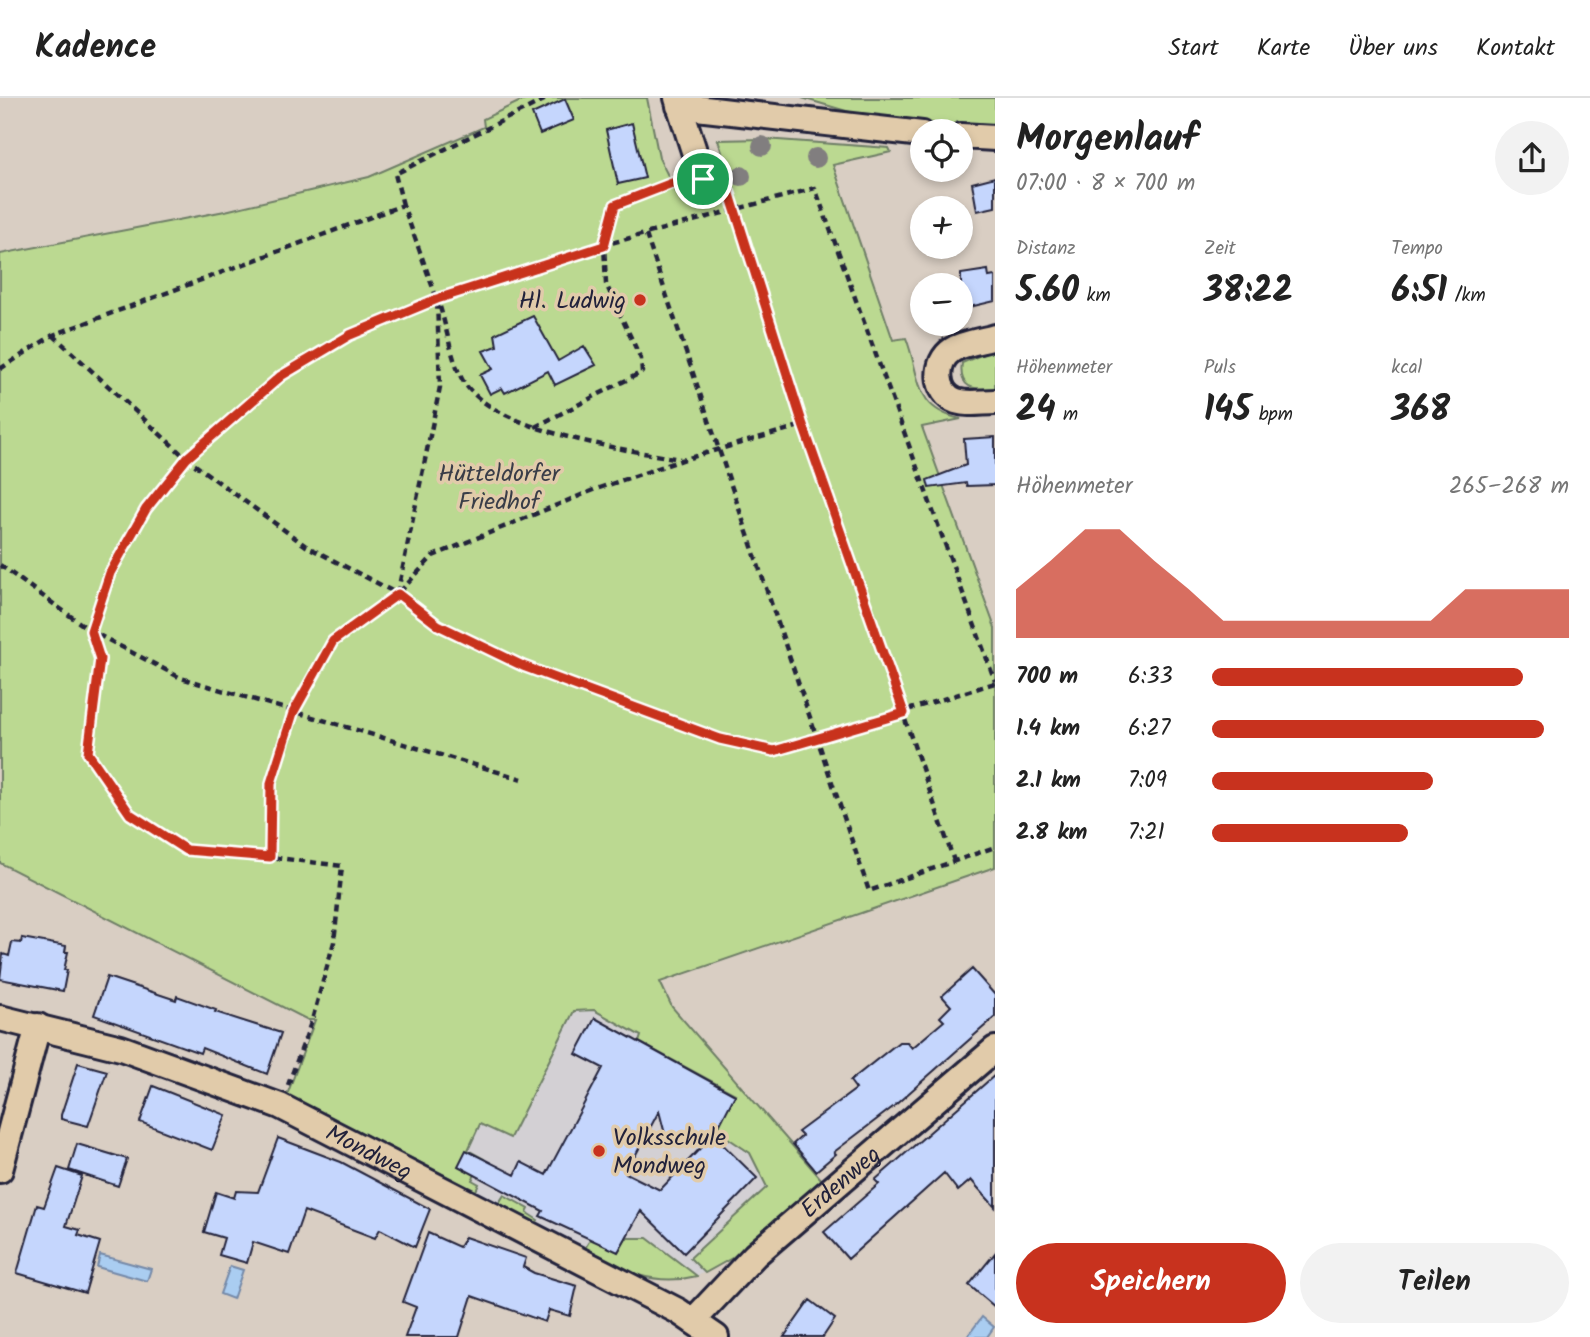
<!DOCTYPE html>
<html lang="de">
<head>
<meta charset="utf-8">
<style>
  :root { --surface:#fff; --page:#f2f2f2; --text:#222; --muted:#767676; --line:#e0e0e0; --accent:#c8321e }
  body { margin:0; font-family:Kalam,sans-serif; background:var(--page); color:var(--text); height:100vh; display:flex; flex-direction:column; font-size:26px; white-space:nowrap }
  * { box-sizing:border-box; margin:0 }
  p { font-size:23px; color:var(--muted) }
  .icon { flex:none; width:38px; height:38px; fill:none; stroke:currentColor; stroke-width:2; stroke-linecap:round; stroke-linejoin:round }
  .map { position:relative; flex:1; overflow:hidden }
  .drawer { display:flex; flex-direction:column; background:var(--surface); width:595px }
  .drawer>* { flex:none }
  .controls { position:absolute; left:910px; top:21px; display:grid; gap:14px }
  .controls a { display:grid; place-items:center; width:63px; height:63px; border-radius:50%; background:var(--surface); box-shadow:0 4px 10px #0003; font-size:35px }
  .pin { position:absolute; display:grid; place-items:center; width:60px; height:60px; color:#fff; margin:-30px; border:4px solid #fff; border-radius:50%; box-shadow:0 2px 7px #0007 }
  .round { display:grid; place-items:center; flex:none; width:74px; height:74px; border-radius:37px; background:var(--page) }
  .headline { display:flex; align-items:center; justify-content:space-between; height:119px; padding:0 21px }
  h1 { font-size:38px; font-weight:800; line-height:52px }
  .figures { display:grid; grid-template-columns:repeat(3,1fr); gap:10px; height:119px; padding:7px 21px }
  .figures div { display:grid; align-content:center }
  .figures b { font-size:35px; font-weight:800 }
  .figures small { font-size:19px; font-weight:400 }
  .figures p { font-size:19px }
  .chart { height:196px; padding:14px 21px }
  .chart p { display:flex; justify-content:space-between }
  .chart svg { width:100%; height:126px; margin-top:7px; fill:var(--accent); opacity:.7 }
  .action { display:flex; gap:14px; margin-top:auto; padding:14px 21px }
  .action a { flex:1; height:80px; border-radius:42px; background:var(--accent); color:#fff; font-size:28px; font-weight:800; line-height:80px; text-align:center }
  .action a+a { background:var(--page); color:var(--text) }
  ul { padding:0 21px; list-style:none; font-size:23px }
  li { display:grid; grid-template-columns:112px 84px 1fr; align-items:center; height:52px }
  li i { height:18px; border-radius:9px; background:var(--accent) }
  header { display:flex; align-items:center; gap:42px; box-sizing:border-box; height:98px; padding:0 35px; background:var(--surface); border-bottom:2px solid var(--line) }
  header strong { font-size:33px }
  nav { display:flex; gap:38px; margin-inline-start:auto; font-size:24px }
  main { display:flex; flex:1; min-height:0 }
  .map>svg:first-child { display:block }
  .built { fill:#d3d0d4 }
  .green { fill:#bbd991; stroke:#6e7e66; stroke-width:2 }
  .water { fill:#aacdf1; stroke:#7489a8; stroke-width:2 }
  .building { fill:#c5d6fd; stroke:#22223b; stroke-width:2 }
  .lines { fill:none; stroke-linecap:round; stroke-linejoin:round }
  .minor-casing { stroke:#22223b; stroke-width:30 }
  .path { stroke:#22223b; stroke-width:4.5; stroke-dasharray:7 5; stroke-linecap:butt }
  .minor { stroke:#e1cbaa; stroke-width:24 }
  .tree { fill:#817e7f }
  .route-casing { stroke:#fff; stroke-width:14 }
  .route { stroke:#c8321e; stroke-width:9 }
  .poi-dot { fill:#c8321e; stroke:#e1cbaa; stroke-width:2.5 }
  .labels { text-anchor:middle; stroke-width:7; stroke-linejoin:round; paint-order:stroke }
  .poi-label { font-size:24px; fill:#22223b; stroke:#e1cbaa; text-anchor:end }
  .park-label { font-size:24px; fill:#393d48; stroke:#e1cbaa }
  .street-label { font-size:24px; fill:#22223b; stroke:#e1cbaa }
</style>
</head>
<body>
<header>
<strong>Kadence</strong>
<nav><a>Start</a><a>Karte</a><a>Über uns</a><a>Kontakt</a></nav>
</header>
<main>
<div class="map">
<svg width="995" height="1239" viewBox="0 0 995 1239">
  <rect width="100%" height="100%" fill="#d9cec3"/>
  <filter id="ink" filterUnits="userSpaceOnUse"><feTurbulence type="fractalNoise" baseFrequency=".0143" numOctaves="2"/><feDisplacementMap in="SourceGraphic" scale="14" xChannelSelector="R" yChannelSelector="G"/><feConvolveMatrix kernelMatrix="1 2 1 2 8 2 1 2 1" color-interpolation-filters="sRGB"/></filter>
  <g filter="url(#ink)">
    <path class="built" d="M672,909L822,1082L732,1160L697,1178L673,1182L647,1181L621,1173L346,1024L315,922Z"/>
    <path class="green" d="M527,0H647L659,60L682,105L734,91L718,42L764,41L889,50L891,54L833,67L893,242L906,240C921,279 913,311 961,321L922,329L995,530V769L660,884L672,909L822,1082L732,1160L705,1175L690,1160L767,1089L750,1055L716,1032L735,996L639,944L641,938L594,912L574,913L510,1040L480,1026L468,1052L484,1061L472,1082L479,1086L476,1093L287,997L315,922H308L0,765V156L225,113L369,79L484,29L483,21Z
      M802,0H995V29L909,24L860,17Z
      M995,251V291C974,292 958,291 962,265Z
      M504,1097L529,1111L527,1115L538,1122L536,1126L499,1105Z
      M591,1140L618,1154L626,1140H647L697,1178C654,1189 621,1173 584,1152Z"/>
    <path class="water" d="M100,1157L151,1171L147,1183L97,1169Z
      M230,1168L243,1172L233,1201L220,1196Z
      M982,1219L994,1229L987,1239H967Z"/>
    <path class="building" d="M565,1L574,22L540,36L532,16Z
      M632,25L645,80L618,86L606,32Z
      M995,79V109L977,113L972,85Z
      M988,172L989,179L995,178V203L961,211V176Z
      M533,218L558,263L584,248L596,267L555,287L548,273L505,295L502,290L490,296L480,277L493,271L483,253L497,248L495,236Z
      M995,339V387L967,388L966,385L929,390L927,382L966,367L964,341Z
      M22,840L66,848L65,854H68L64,872H67L63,893L0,881L3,856L9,858L12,844L21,845Z
      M972,871L995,897V919L893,1009L834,1054L836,1056L816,1073L793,1046L802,1038L798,1034L856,991L850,983L899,944H907L912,950L944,923L940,919L951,908L942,898Z
      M107,879L176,902L177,898L216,912L215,914L281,935L267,976L202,950L200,955L94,917Z
      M595,920L735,997L717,1032L667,1044L659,1013L626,1075L660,1092L713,1037L757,1080L684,1155L641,1113L618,1154L540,1118L543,1113L458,1068L466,1052L515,1077L521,1064L546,1077L603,970L576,956Z
      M78,965L107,973L88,1028L61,1021V1017Z
      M995,977V1109L971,1082L958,1093L944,1075L848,1161L824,1134L879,1086L875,1082Z
      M153,988L226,1017L212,1052L140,1024Z
      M278,1040L341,1064L430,1111L415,1149L380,1131L375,1140L304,1113L289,1156L253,1144L247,1165L219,1157L224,1140L204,1134L216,1094L234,1100L236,1093L258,1094Z
      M77,1046L127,1061L118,1088L69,1072Z
      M58,1070L82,1078L66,1128L80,1132L78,1137L100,1144L85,1195L17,1175L37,1107L44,1109Z
      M428,1135L459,1149L465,1139L526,1160L523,1169L534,1175L577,1188L570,1218L549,1212L545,1224L472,1198L459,1239H405L416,1209L403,1204Z
      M995,1155V1209L969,1187Z
      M810,1202L835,1221L823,1239H784Z"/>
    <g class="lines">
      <defs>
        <g id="minor">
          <path d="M677,0L703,81"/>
          <path d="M679,8L922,36"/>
          <path d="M961,38L995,40"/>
          <path d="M995,239C982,243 963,245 952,252C934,264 935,295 956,303C968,307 982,304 995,304"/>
          <path id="s1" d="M0,920L121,950L280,1008L678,1213L716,1239"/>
          <path d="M0,1072L38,928"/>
          <path id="s2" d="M693,1223L755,1157L995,951"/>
        </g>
      </defs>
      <use href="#minor" class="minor-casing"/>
      <path class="path" d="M723,90L729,93L803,327L954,763
        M403,107L395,76L548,0
        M646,137L869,793L995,749
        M440,209C447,231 451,260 462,281C490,333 626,352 680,361
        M53,237L187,361L306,448L398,496L437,527L523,568L605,600L720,641L774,653L995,585
        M0,271L53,237L403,107L437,201L440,289L398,493
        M535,329L642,274L641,261L606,186L604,147L815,90L995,583
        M0,467L91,533L181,580L522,681
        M270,759L186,752L130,716L87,655L100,561L91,533L110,475L146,411L187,361L281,278L350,237L437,201L604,147L615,107L678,85
        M288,987L312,922L334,844L342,768L270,759L271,685L293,615L333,543L398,496L433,458L596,391L682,362L803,327"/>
      <use href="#minor" class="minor"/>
    </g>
    <g class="tree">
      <circle cx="762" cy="48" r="10"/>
      <circle cx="816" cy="60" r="10"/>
      <circle cx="741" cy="78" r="10"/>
    </g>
  </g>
  <g class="lines" filter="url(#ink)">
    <defs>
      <path id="route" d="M703,81L729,93L803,327L904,615L774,653L720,641L523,568L438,527L398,496L333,543L293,615L271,685L270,759L186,752L130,716L88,655L100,561L91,533L110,475L146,411L187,360L281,278L350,237L437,201L604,148L615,107L672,85Z"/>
    </defs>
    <use href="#route" class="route-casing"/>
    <use href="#route" class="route"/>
  </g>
  <g class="poi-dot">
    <circle cx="640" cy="202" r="7"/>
    <circle cx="599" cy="1053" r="7"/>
  </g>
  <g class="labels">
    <g class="poi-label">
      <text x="626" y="210">Hl. Ludwig</text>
      <text x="613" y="1047" text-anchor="start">Volksschule<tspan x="613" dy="28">Mondweg</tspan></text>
    </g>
    <g class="park-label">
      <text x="499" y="383">Hütteldorfer<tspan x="499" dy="28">Friedhof</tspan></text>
    </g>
    <g class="street-label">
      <text dy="8" stroke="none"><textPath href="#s1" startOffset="394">Mondweg</textPath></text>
      <text dy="8" stroke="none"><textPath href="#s2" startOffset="203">Erdenweg</textPath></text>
    </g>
  </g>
</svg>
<div class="controls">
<a><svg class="icon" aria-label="locate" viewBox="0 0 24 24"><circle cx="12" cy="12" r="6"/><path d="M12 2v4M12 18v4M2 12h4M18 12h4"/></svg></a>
<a>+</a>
<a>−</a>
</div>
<div class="pin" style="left:703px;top:81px;background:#1e9e55"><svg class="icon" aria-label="arrive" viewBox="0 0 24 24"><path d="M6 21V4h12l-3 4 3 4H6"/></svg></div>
</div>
<section class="drawer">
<div class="headline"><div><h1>Morgenlauf</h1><p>07:00 · 8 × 700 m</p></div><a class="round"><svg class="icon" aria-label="share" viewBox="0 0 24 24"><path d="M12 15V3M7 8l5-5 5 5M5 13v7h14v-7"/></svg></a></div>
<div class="figures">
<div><p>Distanz</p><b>5.60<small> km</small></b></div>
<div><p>Zeit</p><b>38:22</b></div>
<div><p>Tempo</p><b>6:51<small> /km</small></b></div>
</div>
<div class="figures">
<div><p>Höhenmeter</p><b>24<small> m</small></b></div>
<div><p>Puls</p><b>145<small> bpm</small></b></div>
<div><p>kcal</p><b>368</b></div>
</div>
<div class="chart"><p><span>Höhenmeter</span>265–268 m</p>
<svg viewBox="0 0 160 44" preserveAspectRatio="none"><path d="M0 44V27L10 17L20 6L30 6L40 17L50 27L60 38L70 38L80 38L90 38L100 38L110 38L120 38L130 27L140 27L150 27L160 27V44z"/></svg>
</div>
<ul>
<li><b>700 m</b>6:33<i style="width:87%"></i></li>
<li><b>1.4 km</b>6:27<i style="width:93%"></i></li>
<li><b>2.1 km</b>7:09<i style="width:62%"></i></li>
<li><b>2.8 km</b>7:21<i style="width:55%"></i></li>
</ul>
<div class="action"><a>Speichern</a><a>Teilen</a></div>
</section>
</main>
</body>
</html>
